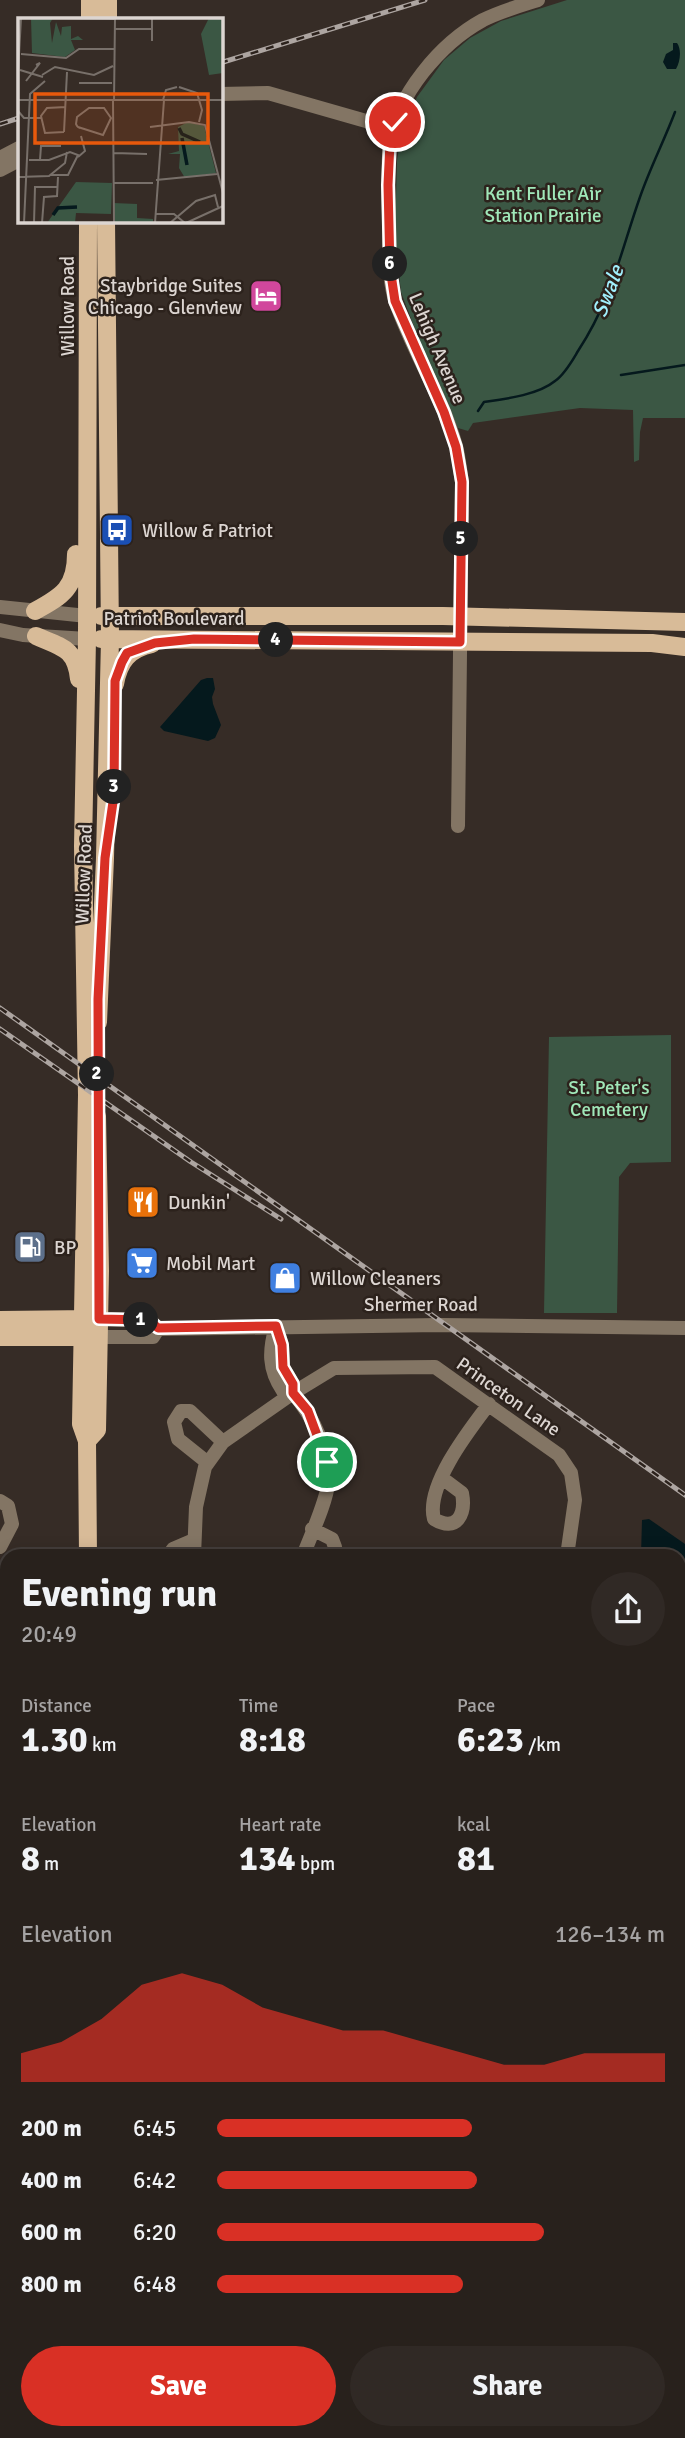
<!DOCTYPE html>
<html lang="en">
<head>
<meta charset="utf-8">
<style>
  :root { --surface:#28211c; --page:#302925; --text:#f1f3f6; --muted:#a5a3a3; --line:#443e3b; --accent:#d93025 }
  body { margin:0; font-family:Signika,sans-serif; background:var(--page); color:var(--text); height:100vh; display:flex; flex-direction:column; font-size:26px; white-space:nowrap }
  * { box-sizing:border-box; margin:0 }
  p { font-size:23px; color:var(--muted) }
  .icon { flex:none; width:38px; height:38px; fill:none; stroke:currentColor; stroke-width:2; stroke-linecap:round; stroke-linejoin:round }
  .map { position:relative; flex:1; overflow:hidden }
  .drawer { position:absolute; left:0px; top:1549px; width:686px; height:891px; display:flex; flex-direction:column; background:var(--surface); border-radius:21px 21px 0 0; box-shadow:0 4px 18px #0003,0 0 0 2px var(--line) }
  .drawer>* { flex:none }
  .pin { position:absolute; display:grid; place-items:center; width:60px; height:60px; color:#fff; margin:-30px; border:4px solid #fff; border-radius:50%; box-shadow:0 2px 7px #0007 }
  .km { position:absolute; width:35px; height:35px; margin:-18px; border-radius:50%; background:#222; color:#fff; font-size:19px; line-height:35px; text-align:center }
  .round { display:grid; place-items:center; flex:none; width:74px; height:74px; border-radius:37px; background:var(--page) }
  .headline { display:flex; align-items:center; justify-content:space-between; height:119px; padding:0 21px }
  h1 { font-size:38px; font-weight:700; line-height:52px }
  .metrics { display:grid; grid-template-columns:repeat(3,1fr); gap:10px; height:119px; padding:7px 21px }
  .metrics div { display:grid; align-content:center }
  .metrics b { font-size:35px; font-weight:700 }
  .metrics small { font-size:19px; font-weight:400 }
  .metrics p { font-size:19px }
  .chart { height:196px; padding:14px 21px }
  .chart p { display:flex; justify-content:space-between }
  .chart svg { width:100%; height:126px; margin-top:7px; fill:var(--accent); opacity:.7 }
  .primary-button { display:flex; gap:14px; margin-top:auto; padding:14px 21px }
  .primary-button a { flex:1; height:80px; border-radius:42px; background:var(--accent); color:#fff; font-size:28px; font-weight:700; line-height:80px; text-align:center }
  .primary-button a+a { background:var(--page); color:var(--text) }
  ul { padding:0 21px; list-style:none; font-size:23px }
  li { display:grid; grid-template-columns:112px 84px 1fr; align-items:center; height:52px }
  li i { height:18px; border-radius:9px; background:var(--accent) }
  .map>svg:first-child { display:block }
  .green { fill:#3b5744 }
  .water { fill:#05191d }
  .lines { fill:none; stroke-linecap:round; stroke-linejoin:round }
  .stream { stroke:#05191d; stroke-width:2.5 }
  .minor { stroke:#837564; stroke-width:14 }
  .major { stroke:#d8bb98; stroke-width:18 }
  .rail-casing { stroke:#ada5a1; stroke-width:5 }
  .rail { stroke:#2c221c; stroke-width:2.5; stroke-dasharray:8; stroke-linecap:butt }
  .route-casing { stroke:#fff; stroke-width:14 }
  .route { stroke:#d93025; stroke-width:9 }
  .labels { text-anchor:middle; stroke-width:5; stroke-linejoin:round; paint-order:stroke }
  .park-label { font-size:19px; fill:#a0e8b9; stroke:#2c221c }
  .poi-label { font-size:19px; fill:#dcd5d1; stroke:#2c221c; text-anchor:start }
  .street-label { font-size:19px; fill:#dcd5d1; stroke:#2c221c }
  .water-label { font-size:21px; font-style:italic; fill:#a1effd; stroke:#2c221c }
  .inset-river { fill:none; stroke:#05191d; stroke-width:3.5 }
  .inset-road { fill:none; stroke:#78706a; stroke-width:2 }
  .view { fill:#e8590c; fill-opacity:0.15; stroke:#e8590c; stroke-width:3.5 }
  .inset-edge { fill:none; stroke:#dcd5d1; stroke-width:3.5 }
</style>
</head>
<body>
<div class="map">
<svg width="685" height="2438" viewBox="0 0 685 2438">
  <rect width="100%" height="100%" fill="#362c26"/>
  <path class="green" d="M567,0H685V418H643L640,432L639,460L634,462L633,410L580,408L473,423L468,431L458,428L419,340L401,292L395,236L397,161L400,140L417,97L444,60L470,38L501,21Z
    M671,1035V1162L630,1163L619,1177L617,1313H544L549,1037Z"/>
  <path class="water" d="M673,43H677C682,50 680,62 676,69H667L663,62L666,54L673,50Z
    M207,678H213L215,689L212,697L213,704L221,725L215,738L208,741L164,731L160,727L201,680Z
    M649,1519L685,1544V1694L679,1697V1556H641L642,1520Z
    M7,1607V1690L0,1691V1608Z"/>
  <g class="lines">
    <path class="stream" d="M621,375L685,365
      M478,411L484,402C505,399 538,395 555,381C565,374 572,361 578,351C612,299 620,254 640,197C650,168 664,141 675,112"/>
    <path class="minor" d="M220,94L268,93L394,129
      M0,158L19,148
      M0,170L19,160
      M0,607L87,616
      M0,630L23,635L87,639
      M458,826L462,482C460,470 459,457 456,446C442,396 413,352 396,303C387,277 390,246 389,219C389,194 387,169 390,144C396,95 441,43 483,20C501,11 519,6 538,0
      M99,1319L150,1320L158,1329L439,1325L685,1328
      M276,1326L282,1345L283,1367L293,1384V1393C313,1417 330,1450 328,1483C327,1501 310,1537 303,1556
      M276,1326C269,1350 268,1369 283,1391L293,1393
      M99,1337H153L158,1329
      M208,1463L178,1439L174,1422L181,1411H190L223,1442
      M442,1478L462,1493C466,1514 457,1533 434,1519C425,1486 470,1429 489,1404
      M0,1501L8,1506L12,1524L0,1547
      M312,1529L332,1539L335,1547L331,1556
      M168,1556L173,1549L194,1540
      M194,1556L196,1507L205,1467L223,1442L293,1393L334,1368L435,1367L559,1455L571,1473L575,1500L567,1556
      M0,1727L7,1725
      M679,1774H685
      M0,1990L7,1991
      M679,2075H685
      M0,2144H7
      M0,2295V2319
      M346,2432V2438"/>
    <path class="major" d="M90,19V0
      M108,19V0
      M35,611C63,596 76,587 76,554
      M101,616H443L685,622
      M36,636C61,647 76,648 79,679
      M101,639L652,643L685,647
      M115,684C119,661 129,649 152,644
      M98,1022L105,858L110,639L106,220
      M0,1320L91,1319
      M0,1337H91
      M87,1441L97,1430L100,1271L97,1116
      M88,1556L87,1441L81,1424L87,1095L83,846L87,639L88,220
      M80,2438V2432"/>
    <defs>
      <path id="rail" d="M220,63L425,0
        M0,124L19,118
        M0,1008L685,1495
        M0,1029L191,1162L281,1219"/>
    </defs>
    <use href="#rail" class="rail-casing"/>
    <use href="#rail" class="rail"/>
  </g>
  <g class="lines">
    <defs>
      <path id="route" d="M327,1462L308,1411L293,1393V1384L283,1367L282,1345L276,1326L158,1328L149,1320L99,1319L98,999L105,858L114,795L115,681L122,662L127,653L155,643L194,639L460,642L462,482L456,447L444,412L395,301L390,268L388,185L390,142L395,122"/>
    </defs>
    <use href="#route" class="route-casing"/>
    <use href="#route" class="route"/>
  </g>
  <defs>
    <symbol id="hotel-square" viewBox="-11 -11 22 22"><rect x="-9" y="-9" width="18" height="18" rx="4" fill="#d1479c" stroke="#2c221c"/><path d="M-6-4.5h1.5V1H6V5H4.5V3h-9V5H-6ZM-4 0a1.8 1.8 0 1 1 3.6 0ZM.5 0V-2.5h3Q6-2.5 6 0Z" fill="#fff"/></symbol>
    <symbol id="bus-square" viewBox="-11 -11 22 22"><rect x="-9" y="-9" width="18" height="18" rx="4" fill="#1a4fb4" stroke="#2c221c"/><path d="M-5-6H5V4H4V6H2V4H-2V6H-4V4H-5ZM-3.5-4V0h7V-4ZM-3.5 1.2v1.5H-2V1.2ZM2 1.2v1.5H3.5V1.2Z" fill="#fff"/></symbol>
    <symbol id="restaurant-square" viewBox="-11 -11 22 22"><rect x="-9" y="-9" width="18" height="18" rx="4" fill="#e8710a" stroke="#2c221c"/><path d="M-5-6h1v4h1v-4h1v4h1v-4h1v5L-1.5 .5V6h-2V.5L-5-1ZM5-6V6H3V1.5H1.5Q1.5-4 5-6Z" fill="#fff"/></symbol>
    <symbol id="fuel-square" viewBox="-11 -11 22 22"><rect x="-9" y="-9" width="18" height="18" rx="4" fill="#5c6f8a" stroke="#2c221c"/><path d="M-5.5-6h7V0h2V4h1.3V-2.5L3-4.5l.8-.8L6-3V5H2.5V1h-1V6h-7ZM-4.2-4.7v3.2H.2V-4.7Z" fill="#fff"/></symbol>
    <symbol id="supermarket-square" viewBox="-11 -11 22 22"><rect x="-9" y="-9" width="18" height="18" rx="4" fill="#3f7fe0" stroke="#2c221c"/><path d="M-6-5.5h2.5l.6 2H6L4.5 2H-2.5L-4.4-4H-6ZM-1.5 3.2a1.3 1.3 0 1 0 .1 0ZM3 3.2a1.3 1.3 0 1 0 .1 0Z" fill="#fff"/></symbol>
    <symbol id="shop-square" viewBox="-11 -11 22 22"><rect x="-9" y="-9" width="18" height="18" rx="4" fill="#3f7fe0" stroke="#2c221c"/><path d="M-5-2.5h2.3a2.7 3.5 0 0 1 5.4 0H5L5.5 6h-11ZM-1.5-2.5h3a1.5 2.3 0 0 0-3 0Z" fill="#fff"/></symbol>
  </defs>
  <g fill-rule="evenodd">
    <use href="#hotel-square" x="247" y="277" width="38" height="38"/>
    <use href="#bus-square" x="98" y="511" width="38" height="38"/>
    <use href="#restaurant-square" x="124" y="1183" width="38" height="38"/>
    <use href="#fuel-square" x="11" y="1228" width="38" height="38"/>
    <use href="#supermarket-square" x="123" y="1244" width="38" height="38"/>
    <use href="#shop-square" x="266" y="1259" width="38" height="38"/>
  </g>
  <g class="labels">
    <g class="park-label">
      <text x="543" y="200">Kent Fuller Air<tspan x="543" dy="22">Station Prairie</tspan></text>
      <text x="609" y="1094">St. Peter's<tspan x="609" dy="22">Cemetery</tspan></text>
    </g>
    <g class="poi-label">
      <text x="242" y="292" text-anchor="end">Staybridge Suites<tspan x="242" dy="22">Chicago - Glenview</tspan></text>
      <text x="142" y="537">Willow &amp; Patriot</text>
      <text x="168" y="1209">Dunkin'</text>
      <text x="54" y="1254">BP</text>
      <text x="166" y="1270">Mobil Mart</text>
      <text x="310" y="1285">Willow Cleaners</text>
    </g>
    <g class="street-label">
      <text transform="translate(67 306) rotate(-90)" y="7">Willow Road</text>
      <text transform="translate(438 348) rotate(67)" y="7">Lehigh Avenue</text>
      <text x="174" y="625">Patriot Boulevard</text>
      <text transform="translate(83 874) rotate(-88)" y="7">Willow Road</text>
      <text x="421" y="1311">Shermer Road</text>
      <text transform="translate(509 1396) rotate(35)" y="7">Princeton Lane</text>
    </g>
    <g class="water-label">
      <text transform="translate(608 291) rotate(-69)" y="7">Swale</text>
    </g>
  </g>
  <g transform="translate(18 18)">
    <rect width="205" height="205" fill="#362c26"/>
    <path d="M13,0H35L32,5L34,25L38,4L43,18L44,9L53,8V21L60,18L65,22H53L57,32L47,39L14,35ZM191,0H205V55L191,57L183,16ZM170,104L186,108L198,155L167,160L161,150L162,136H150L161,133L160,109ZM58,164L94,165L93,196L58,195L57,205H29ZM95,185L119,186V200L135,201V205H97Z" fill="#3b5744"/>
    <path class="inset-river" d="M161,110L164,116L182,124M164,120L169,147M35,197L40,190L59,189"/>
    <path class="inset-road" d="M44,0L97,1M134,0V23M96,11H134M3,36L48,40L61,31H96M2,52L25,59M0,55L3,0M24,57L37,49L76,57L95,48M8,63L22,45L18,47M61,65H94M161,69L179,75L184,92L181,104M0,82H205M145,82L148,72L159,69M95,83L96,205M96,83L97,0M0,93L6,100H23M60,109L85,117L93,100L86,90H71L59,99L58,106L59,108L60,109L62,110M132,109L171,104L187,107L205,175M46,114L27,115L23,98L29,90L48,89M46,114L49,54M96,135L129,136M60,139L67,133L63,118M11,142H31L52,134L60,137L50,157H32M22,142L23,128H43M0,159L31,158L47,145L49,134M138,162L199,156M95,165H135M138,196H156L167,205M6,205L12,76L27,63M16,205L17,169H40M24,205L26,179L39,178L40,159M137,205L146,82M152,205L178,183L197,177L200,189M168,205L205,188"/>
    <path class="view" d="M17,76H190V125H17Z"/>
    <rect width="205" height="205" class="inset-edge"/>
  </g>
</svg>
<div class="pin" style="left:327px;top:1462px;background:#1e9e55"><svg class="icon" aria-label="arrive" viewBox="0 0 24 24"><path d="M6 21V4h12l-3 4 3 4H6"/></svg></div>
<div class="pin" style="left:395px;top:122px;background:#d93025"><svg class="icon" aria-label="check" viewBox="0 0 24 24"><path d="M5 12l5 5 9-10"/></svg></div>
<b class="km" style="left:141px;top:1320px">1</b>
<b class="km" style="left:97px;top:1074px">2</b>
<b class="km" style="left:114px;top:787px">3</b>
<b class="km" style="left:276px;top:640px">4</b>
<b class="km" style="left:461px;top:539px">5</b>
<b class="km" style="left:390px;top:264px">6</b>
<section class="drawer">
<div class="headline"><div><h1>Evening run</h1><p>20:49</p></div><a class="round"><svg class="icon" aria-label="share" viewBox="0 0 24 24"><path d="M12 15V3M7 8l5-5 5 5M5 13v7h14v-7"/></svg></a></div>
<div class="metrics">
<div><p>Distance</p><b>1.30<small> km</small></b></div>
<div><p>Time</p><b>8:18</b></div>
<div><p>Pace</p><b>6:23<small> /km</small></b></div>
</div>
<div class="metrics">
<div><p>Elevation</p><b>8<small> m</small></b></div>
<div><p>Heart rate</p><b>134<small> bpm</small></b></div>
<div><p>kcal</p><b>81</b></div>
</div>
<div class="chart"><p><span>Elevation</span>126–134 m</p>
<svg viewBox="0 0 160 44" preserveAspectRatio="none"><path d="M0 44V34L10 30L20 22L30 10L40 6L50 10L60 18L70 22L80 26L90 26L100 30L110 34L120 38L130 38L140 34L150 34L160 34V44z"/></svg>
</div>
<ul>
<li><b>200 m</b>6:45<i style="width:57%"></i></li>
<li><b>400 m</b>6:42<i style="width:58%"></i></li>
<li><b>600 m</b>6:20<i style="width:73%"></i></li>
<li><b>800 m</b>6:48<i style="width:55%"></i></li>
</ul>
<div class="primary-button"><a>Save</a><a>Share</a></div>
</section>
</div>
</body>
</html>
